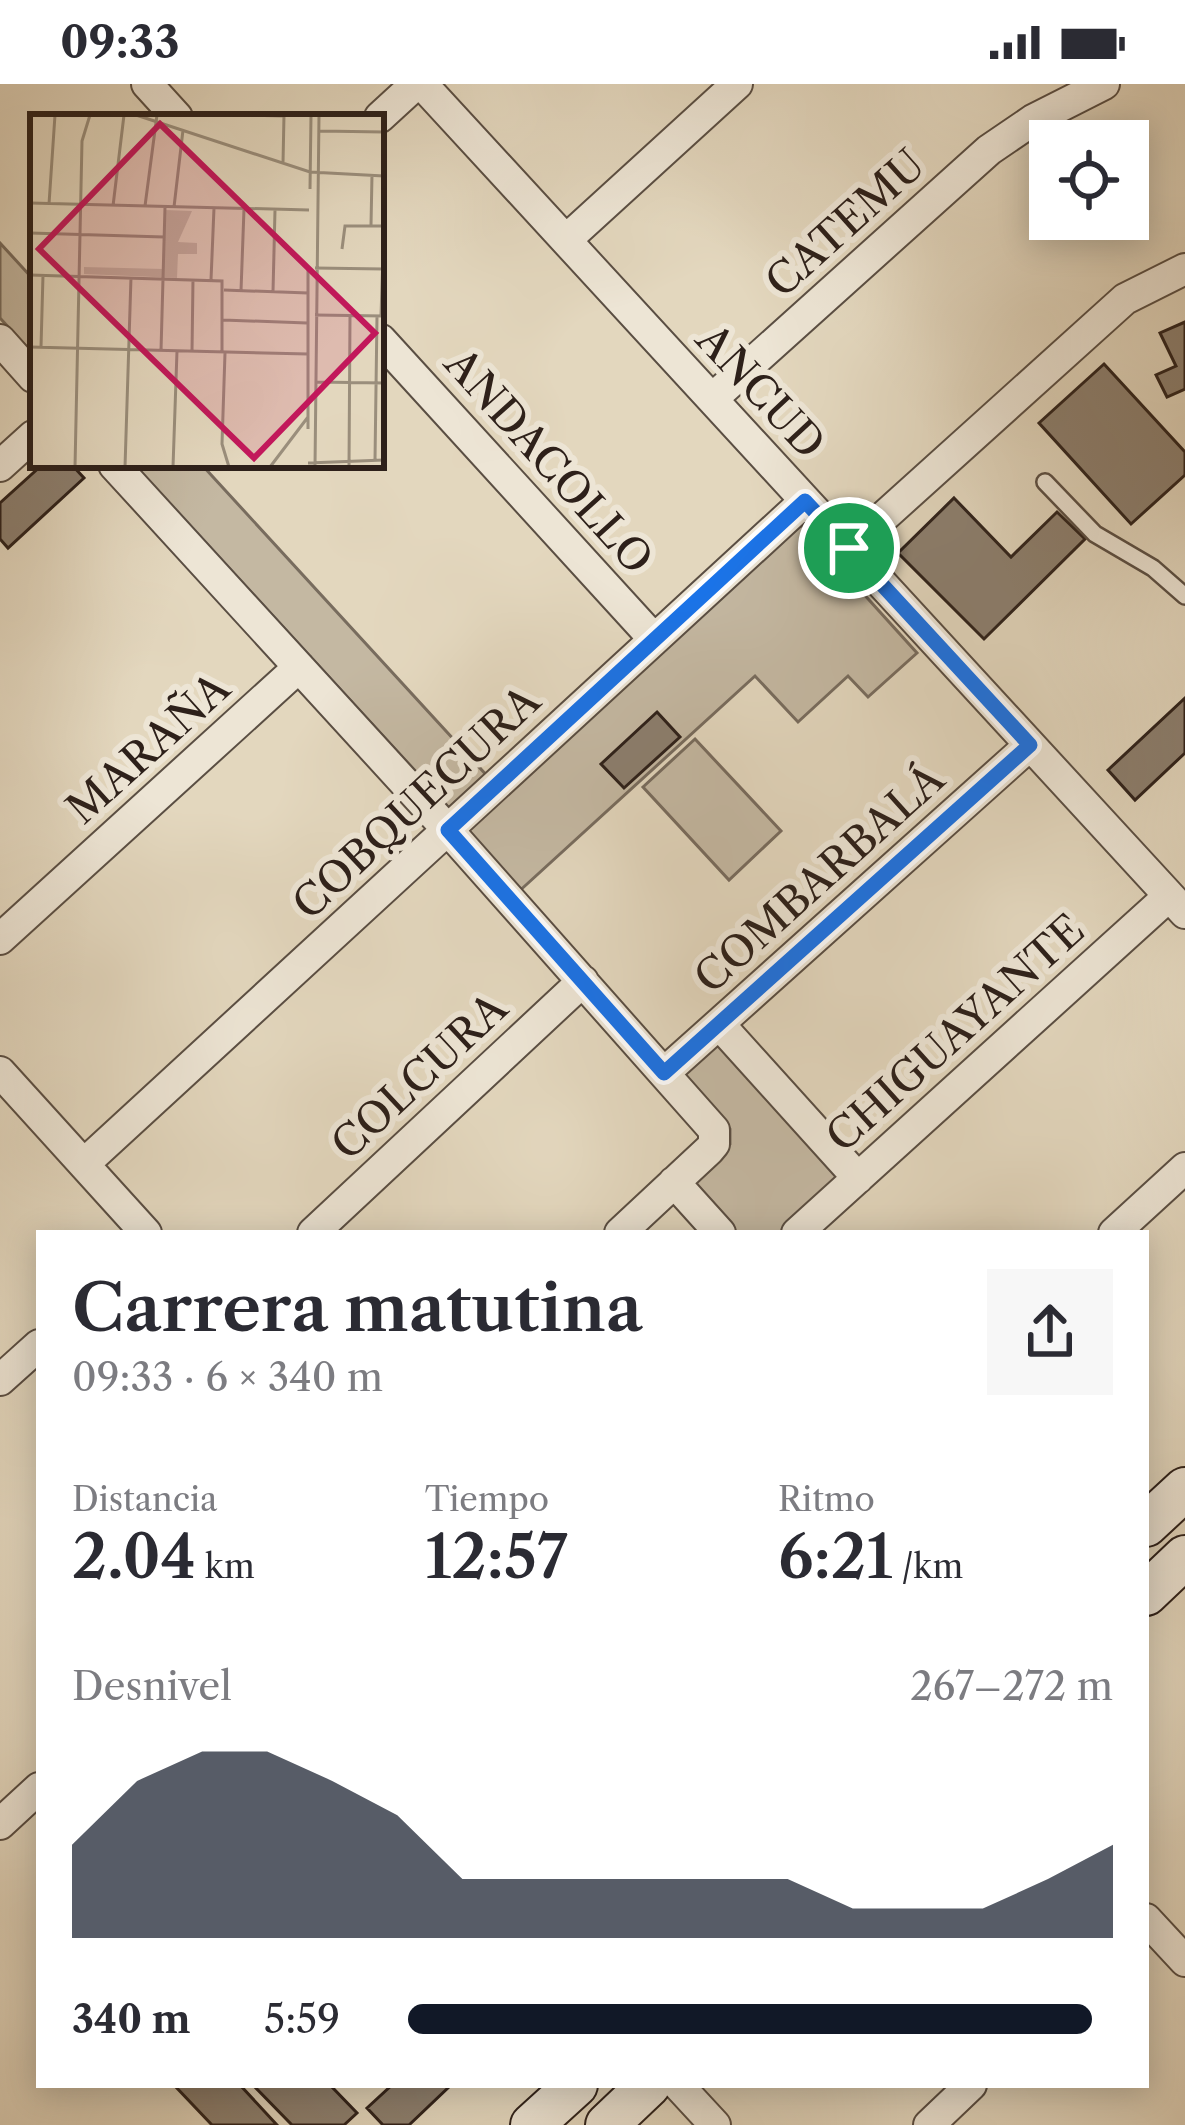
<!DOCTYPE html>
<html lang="es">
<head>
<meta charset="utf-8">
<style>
  :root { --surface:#fff; --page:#f7f7f7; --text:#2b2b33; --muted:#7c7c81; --accent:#111827 }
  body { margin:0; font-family:"Libre Caslon Text",serif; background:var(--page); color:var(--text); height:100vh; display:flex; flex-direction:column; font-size:45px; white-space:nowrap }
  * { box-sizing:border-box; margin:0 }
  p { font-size:39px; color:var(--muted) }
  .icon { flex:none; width:66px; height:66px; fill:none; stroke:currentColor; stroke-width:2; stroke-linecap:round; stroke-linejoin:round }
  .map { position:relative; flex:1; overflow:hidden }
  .drawer { position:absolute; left:36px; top:1146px; width:1113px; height:858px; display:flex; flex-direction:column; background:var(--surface); border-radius:0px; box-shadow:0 6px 30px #0003 }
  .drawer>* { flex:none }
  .controls { position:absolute; left:1029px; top:36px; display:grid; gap:24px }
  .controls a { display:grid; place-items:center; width:120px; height:120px; border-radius:0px; background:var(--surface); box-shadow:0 6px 30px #0003; font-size:60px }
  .pin { position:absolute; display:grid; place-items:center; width:102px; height:102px; color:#fff; margin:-51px; border:6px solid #fff; border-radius:50%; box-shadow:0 3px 12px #0007 }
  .round { display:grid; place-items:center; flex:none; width:126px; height:126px; border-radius:0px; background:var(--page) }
  .headline { display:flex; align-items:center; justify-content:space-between; height:204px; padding:0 36px }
  h1 { font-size:66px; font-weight:600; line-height:90px }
  .figures { display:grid; grid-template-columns:repeat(3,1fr); gap:18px; height:204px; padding:12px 36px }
  .figures div { display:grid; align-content:center }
  .figures b { font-size:60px; font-weight:600 }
  .figures small { font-size:33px; font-weight:400 }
  .figures p { font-size:33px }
  .chart { height:336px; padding:24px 36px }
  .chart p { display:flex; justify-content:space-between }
  .chart svg { width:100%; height:216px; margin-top:12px; fill:var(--accent); opacity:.7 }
  ul { padding:0 36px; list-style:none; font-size:39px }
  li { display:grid; grid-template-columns:192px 144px 1fr; align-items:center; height:90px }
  li i { height:30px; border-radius:15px; background:var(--accent) }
  .status { display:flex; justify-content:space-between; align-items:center; height:84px; padding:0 60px; background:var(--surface); direction:ltr }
  .status svg { height:33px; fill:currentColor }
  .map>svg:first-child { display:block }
  .green { fill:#c4b8a2; stroke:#786c5e; stroke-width:3 }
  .building { fill:#8c7f6f; stroke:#2d201a; stroke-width:3 }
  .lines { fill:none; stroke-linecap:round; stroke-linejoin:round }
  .lane-casing { stroke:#5a4e43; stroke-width:20 }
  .street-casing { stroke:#5a4e43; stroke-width:34 }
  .secondary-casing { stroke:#2d201a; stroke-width:46 }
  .lane { stroke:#ede5d5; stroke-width:15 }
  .street { stroke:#ede5d5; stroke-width:30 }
  .secondary { stroke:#ede5d5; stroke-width:42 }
  .route-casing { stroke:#fff; stroke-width:24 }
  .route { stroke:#1a73e8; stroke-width:15 }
  .labels { text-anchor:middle; stroke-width:12; stroke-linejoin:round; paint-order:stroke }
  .street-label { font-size:42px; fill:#2d201a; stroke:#ede5d5 }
  .inset-road { fill:none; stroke:#9a8e7c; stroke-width:3 }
  .view { fill:#c2185b; fill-opacity:0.15; stroke:#c2185b; stroke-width:6 }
  .inset-edge { fill:none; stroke:#2d201a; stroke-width:6 }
</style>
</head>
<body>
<div class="status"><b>09:33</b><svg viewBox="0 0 49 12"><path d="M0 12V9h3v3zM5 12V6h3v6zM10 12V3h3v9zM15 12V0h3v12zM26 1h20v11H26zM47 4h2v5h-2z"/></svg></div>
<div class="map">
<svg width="1185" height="2041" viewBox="0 0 1185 2041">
  <rect width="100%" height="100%" fill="#e3d7be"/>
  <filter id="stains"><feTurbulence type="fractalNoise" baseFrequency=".00167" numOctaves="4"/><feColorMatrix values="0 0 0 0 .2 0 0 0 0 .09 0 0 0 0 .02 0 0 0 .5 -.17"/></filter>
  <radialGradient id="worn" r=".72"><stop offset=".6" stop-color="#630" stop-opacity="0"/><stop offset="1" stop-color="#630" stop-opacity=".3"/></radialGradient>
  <path class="green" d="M0,159L33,195V270L0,234Z
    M134,381H202L490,695L453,728Z
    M794,433L917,569L868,613L848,592L798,638L755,592L515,811L453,743Z
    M695,655L781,747L729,796L643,703Z
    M719,953L848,1096L789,1149H735L688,1098L730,1060V1045L679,989Z"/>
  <path class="building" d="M1185,238V305L1167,313L1156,291L1176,282L1160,249Z
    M1104,280L1185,368V391L1131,440L1039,339Z
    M42,381H72L84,394L8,464L0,455V419Z
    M954,414L1011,473L1057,428L1085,455L984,555L898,469Z
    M1185,614V669L1135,716L1108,686Z
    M657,628L680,653L624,704L601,680Z
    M174,2001H240L277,2041H212Z
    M253,2001H330L357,2029L344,2041H292Z
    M392,2001H451L409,2041H383L367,2024Z"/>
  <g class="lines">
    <defs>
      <path id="lane" d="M1045,398L1095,450L1153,484L1185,512"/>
      <path id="street" d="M147,0L177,33
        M422,0L1185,829
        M380,33L416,0
        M566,156L737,0
        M0,256L33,293
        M381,256L654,555
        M712,315L989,66L1033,36L1104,0
        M114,381L448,746L714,1046V1060L709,1066L620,1149
        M0,382L33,352
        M849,464L1125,215L1185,185
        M0,855L299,583
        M719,940L858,1094
        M0,988L146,1149
        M664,989L1030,661
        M84,1080L805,417
        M674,1098L720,1149
        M313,1149L583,897
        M797,1149L1169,812
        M1114,1149L1185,1084
        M0,1296L39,1261
        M0,1740L39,1704
        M1146,1835L1185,1877
        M678,2001L715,2041
        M929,2041L971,2001"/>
      <path id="secondary" d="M1146,1441L1185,1405
        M1146,1510L1185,1473
        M532,2041L576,2001
        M607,2041L649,2001"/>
    </defs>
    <use href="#lane" class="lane-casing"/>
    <use href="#street" class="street-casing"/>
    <use href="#secondary" class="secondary-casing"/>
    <use href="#lane" class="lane"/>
    <use href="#street" class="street"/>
    <use href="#secondary" class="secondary"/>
  </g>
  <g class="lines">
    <defs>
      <path id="route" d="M805,417L1030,661L664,989L448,746Z"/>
    </defs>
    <use href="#route" class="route-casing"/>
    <use href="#route" class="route"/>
  </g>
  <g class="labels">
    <g class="street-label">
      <text transform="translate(845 139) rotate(-42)" y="15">CATEMU</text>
      <text transform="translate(761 307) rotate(47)" y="15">ANCUD</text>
      <text transform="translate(549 377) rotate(48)" y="15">ANDACOLLO</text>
      <text transform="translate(148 664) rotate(-42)" y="15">MARAÑA</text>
      <text transform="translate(416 718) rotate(-43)" y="15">COBQUECURA</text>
      <text transform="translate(819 794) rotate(-42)" y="15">COMBARBALÁ</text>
      <text transform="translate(955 949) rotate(-42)" y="15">CHIGUAYANTE</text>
      <text transform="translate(419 992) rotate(-43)" y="15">COLCURA</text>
    </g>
  </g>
  <g transform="translate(30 30)">
    <rect width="354" height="354" fill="#e3d7be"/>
    <path d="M135,96L162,97L148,128L167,129V140H148L147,164L54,160V153L133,155Z" fill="#c4b8a2"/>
    <path class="inset-road" d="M106,1L280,58L354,62M209,1L254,2M290,17L354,18M253,49L254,1M280,75L281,1M0,89L279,96M19,90L25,1M83,92L94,1M115,92L127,1M144,93L153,16M341,111L342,61M0,119L134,123M312,135L315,112H354M278,154V315M285,154L354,155M0,161L192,167V239M181,166L184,94M194,176L278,179M211,177L214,95M243,178L245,96M285,201L354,202M351,202L353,141M193,206L277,209M0,233L278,240M11,233L13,161M131,237L135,93M162,238L163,165M195,239L192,330L199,353M286,268L354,269M345,346L347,202M278,349L354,346M45,353L52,27L60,1M95,353L101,163M143,353L147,237M240,353L278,303M285,353L289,1M319,353L320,202"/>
    <path class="view" d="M130,10L345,219L224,344L9,135Z"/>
    <rect width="354" height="354" class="inset-edge"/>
  </g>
  <rect width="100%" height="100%" filter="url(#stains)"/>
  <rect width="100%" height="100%" fill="url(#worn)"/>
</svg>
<div class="controls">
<a><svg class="icon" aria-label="locate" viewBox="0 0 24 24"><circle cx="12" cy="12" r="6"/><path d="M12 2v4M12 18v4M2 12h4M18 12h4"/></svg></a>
</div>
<div class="pin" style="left:849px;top:464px;background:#1e9e55"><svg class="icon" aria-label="arrive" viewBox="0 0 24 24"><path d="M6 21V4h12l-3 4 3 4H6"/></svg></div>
<section class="drawer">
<div class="headline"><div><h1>Carrera matutina</h1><p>09:33 · 6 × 340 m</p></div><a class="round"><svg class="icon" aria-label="share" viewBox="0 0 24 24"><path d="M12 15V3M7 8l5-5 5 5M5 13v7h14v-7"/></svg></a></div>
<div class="figures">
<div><p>Distancia</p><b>2.04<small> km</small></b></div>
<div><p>Tiempo</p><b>12:57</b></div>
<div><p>Ritmo</p><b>6:21<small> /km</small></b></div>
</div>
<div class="chart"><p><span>Desnivel</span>267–272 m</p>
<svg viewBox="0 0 160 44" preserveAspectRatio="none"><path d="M0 44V25L10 12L20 6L30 6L40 12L50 19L60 32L70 32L80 32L90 32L100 32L110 32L120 38L130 38L140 38L150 32L160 25V44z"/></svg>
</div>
<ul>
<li><b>340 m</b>5:59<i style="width:97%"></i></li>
</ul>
</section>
</div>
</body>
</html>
